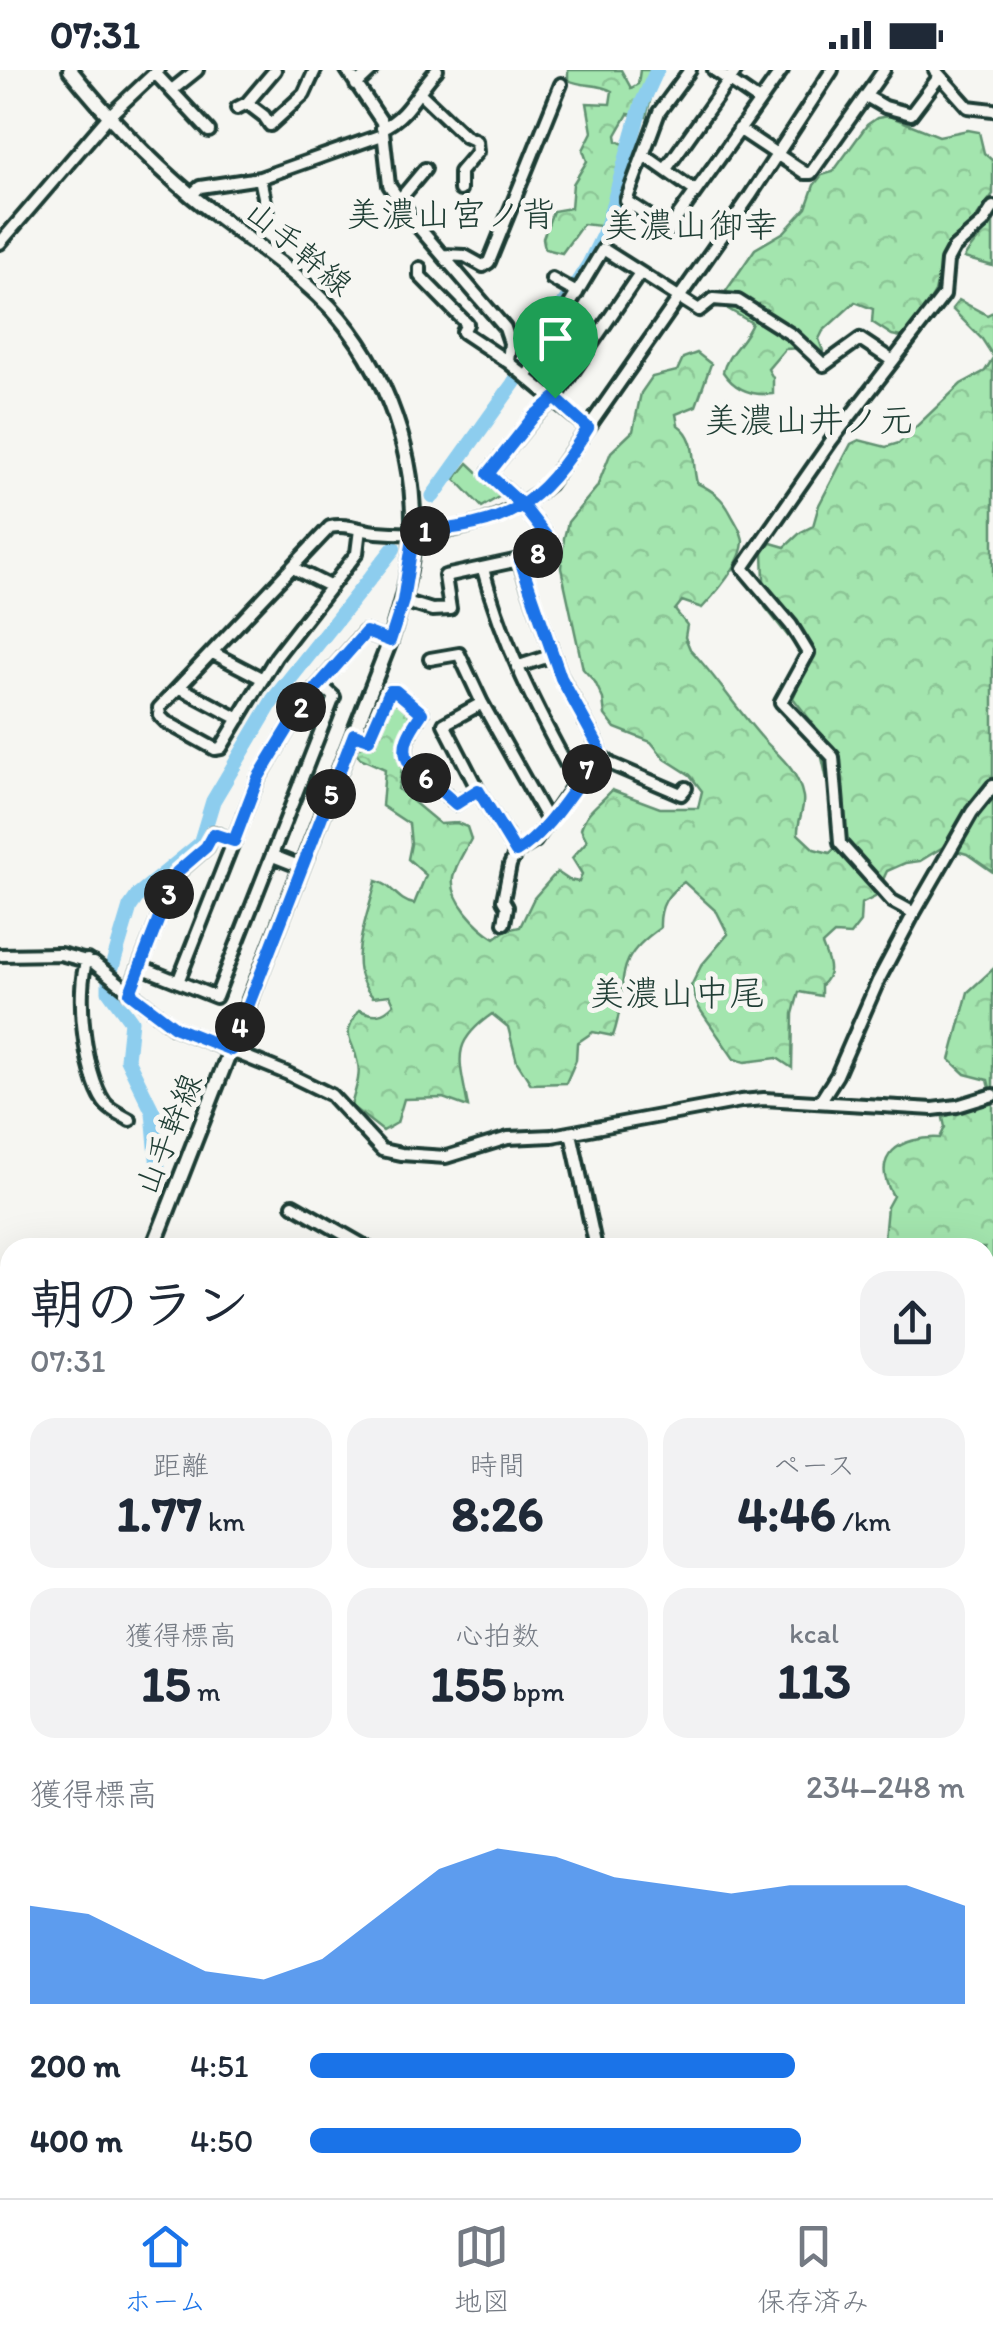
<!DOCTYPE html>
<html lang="ja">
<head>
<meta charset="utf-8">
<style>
  :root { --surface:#fff; --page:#f2f2f3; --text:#1f2937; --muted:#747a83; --line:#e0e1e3; --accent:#1a73e8 }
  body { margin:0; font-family:Itim,"Klee One",sans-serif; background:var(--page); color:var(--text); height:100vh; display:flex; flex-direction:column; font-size:38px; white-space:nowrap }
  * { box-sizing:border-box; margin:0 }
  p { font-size:32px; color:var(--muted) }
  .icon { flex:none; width:55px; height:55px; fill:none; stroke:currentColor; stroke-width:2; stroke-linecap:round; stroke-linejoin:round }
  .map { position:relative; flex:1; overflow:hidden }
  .details { position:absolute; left:0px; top:1168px; width:995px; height:962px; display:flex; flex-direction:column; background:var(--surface); border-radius:30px 30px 0 0; box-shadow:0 10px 40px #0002 }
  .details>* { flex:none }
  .pin { position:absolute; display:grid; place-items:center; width:85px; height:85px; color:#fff; margin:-102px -42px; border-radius:50% 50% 50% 0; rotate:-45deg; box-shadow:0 0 10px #0007 }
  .pin .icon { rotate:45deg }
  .km { position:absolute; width:50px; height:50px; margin:-25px; border-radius:50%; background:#222; color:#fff; font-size:28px; line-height:50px; text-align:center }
  .round { display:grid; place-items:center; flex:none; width:105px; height:105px; border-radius:30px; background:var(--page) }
  .summary { display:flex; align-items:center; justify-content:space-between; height:170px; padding:0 30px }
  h1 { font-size:55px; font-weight:700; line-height:75px }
  .metrics { display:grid; grid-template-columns:repeat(3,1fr); gap:15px; height:170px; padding:10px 30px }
  .metrics div { display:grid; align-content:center; border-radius:25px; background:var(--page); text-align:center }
  .metrics b { font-size:50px; font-weight:700 }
  .metrics small { font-size:28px; font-weight:400 }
  .metrics p { font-size:28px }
  .chart { height:280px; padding:20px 30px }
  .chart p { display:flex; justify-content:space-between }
  .chart svg { width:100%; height:180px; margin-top:10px; fill:var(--accent); opacity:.7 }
  ul { padding:0 30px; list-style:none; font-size:32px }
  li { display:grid; grid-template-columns:160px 120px 1fr; align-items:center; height:75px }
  li i { height:25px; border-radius:12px; background:var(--accent) }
  .status { display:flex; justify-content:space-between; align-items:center; height:70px; padding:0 50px; background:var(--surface); direction:ltr }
  .status svg { height:28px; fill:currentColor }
  .tabs { display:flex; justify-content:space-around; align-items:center; height:140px; border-top:2px solid var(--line); background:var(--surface); font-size:28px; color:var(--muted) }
  .tabs a { display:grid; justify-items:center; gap:5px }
  .tabs .active { color:var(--accent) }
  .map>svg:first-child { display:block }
  .forest { fill:url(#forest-crowns); stroke:#619171; stroke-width:2.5 }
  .park { fill:#a3e5ae; stroke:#619171; stroke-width:2.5 }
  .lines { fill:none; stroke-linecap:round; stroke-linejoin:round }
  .river { stroke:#8dcdee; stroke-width:15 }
  .minor-casing { stroke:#1f3d34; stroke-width:18 }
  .major-casing { stroke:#1f3d34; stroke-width:20 }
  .highway-casing { stroke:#1f3d34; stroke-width:21 }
  .minor { stroke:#f6f6f2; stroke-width:10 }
  .major { stroke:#f6f6f2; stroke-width:12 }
  .highway { stroke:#f6f6f2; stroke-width:14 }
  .route-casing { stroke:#fff; stroke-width:20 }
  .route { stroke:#1a73e8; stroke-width:12 }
  .labels { text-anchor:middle; stroke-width:10; stroke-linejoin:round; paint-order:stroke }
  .street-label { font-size:32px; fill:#1f3d34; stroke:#f6f6f2 }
  .neighbourhood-label { font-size:35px; fill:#1f3d34; stroke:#f6f6f2 }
</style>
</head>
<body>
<div class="status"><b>07:31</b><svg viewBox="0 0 49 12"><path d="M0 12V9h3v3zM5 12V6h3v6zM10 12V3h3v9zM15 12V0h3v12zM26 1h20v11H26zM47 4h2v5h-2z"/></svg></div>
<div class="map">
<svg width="993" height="2128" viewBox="0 0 993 2128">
  <defs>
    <pattern id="forest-crowns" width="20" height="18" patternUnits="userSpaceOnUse" patternTransform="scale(2.5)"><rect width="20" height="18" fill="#a3e5ae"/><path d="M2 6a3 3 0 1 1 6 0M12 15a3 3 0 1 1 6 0" fill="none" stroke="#8cc596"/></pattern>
  </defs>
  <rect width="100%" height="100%" fill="#f6f6f2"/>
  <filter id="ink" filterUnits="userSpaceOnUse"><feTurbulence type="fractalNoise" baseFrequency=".01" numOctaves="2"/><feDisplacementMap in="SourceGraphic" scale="20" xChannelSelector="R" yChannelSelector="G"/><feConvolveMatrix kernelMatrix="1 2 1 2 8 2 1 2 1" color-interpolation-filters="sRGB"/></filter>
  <g filter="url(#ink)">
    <path class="forest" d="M568,0H621L631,18L638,14L640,0H658L646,47L628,44L616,65L617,71L636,80L625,116L600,156L583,154L562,183L545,179L543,168L553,141L571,138L573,114L587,91L583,80L592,62L587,33L610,34L612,21C598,13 582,17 568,10Z
      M889,46L939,66L968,60L979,62L984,83L993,91V124L971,155L944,183L935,222L913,260L901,267L892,265L872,252L873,239L855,232L823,261L819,269L823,281L820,285L802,278L785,279L768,299L773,308V324C752,326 735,320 723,302C727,283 745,272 752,253L728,239L724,224L755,179L784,162L806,138L814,115L822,105L833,102L867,55L877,48Z
      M993,150V196L964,188C972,173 985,164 993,150Z
      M959,230L987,245L993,242V286L982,269L952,239Z
      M697,283L711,294L696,336L676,344L678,355C698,369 691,391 697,413C712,420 723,428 731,444C735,452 743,462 743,472C742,494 716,523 702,538L682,531L675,540L687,555L685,567L690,579C717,608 738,641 764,670C781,688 798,700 803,727C805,739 797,751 798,764L814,779L830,783L835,778L829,719L815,656L793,628L806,597L795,575L765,537L763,482L771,473L785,477L801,462L813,456L819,435L851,374L859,370L886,377L899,373L961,314L985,301L993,288V802L967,784L943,777L920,791L905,793L887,801L875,827L861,834L860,852L850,865L834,864L822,875C828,891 835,903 821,915V926L799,922L793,944L792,998L777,988L745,992L734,989L699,938L691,916L701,896L728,864L717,842L684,812C667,824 659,836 660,858C606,895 632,913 613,966L593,962L577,973L576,990L566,1013L531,1014L517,992L508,957L492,944C449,974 460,990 468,1037L443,1028L404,1029L397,1053L383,1061L351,1036C354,1023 361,1007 358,994C353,966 339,969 359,940C374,946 382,947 394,934L390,925L373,927C343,897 368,848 376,811C392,814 397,831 414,834L426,805L408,789L411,774L409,754L382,736L385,699L360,688L355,681L362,675H374L389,633H399L409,641V649L397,676L403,693L398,719L440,754L457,753L467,757L471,769C465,781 455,795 453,808C450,830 477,857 495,868L506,860L520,857L534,828L557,802L569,810L579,812L582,804L572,788L587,771L581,759C586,740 600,734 612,720L660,738H698L702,721L690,705L665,689L651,672L615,658L605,645L603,629L595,612L583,599L561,498L564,468L568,452L597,417L611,382L633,361L641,323L652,307L677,301L683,288Z
      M993,899V1246L985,1250V1178H871V1175L884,1169L887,1137L893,1126C869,1085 901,1066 940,1068L945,1057L943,1048L974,1033L993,1030L988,1010L965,1004L950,990L968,922Z
      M0,1872L10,1883L12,2120L6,2128H0Z"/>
    <path class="park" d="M468,393L502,425L482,437L455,409Z"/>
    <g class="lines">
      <path class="river" d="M433,426L513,314L589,194L606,159L642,33L657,0
        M158,1099L153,1042L127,989L131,951L109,921V907L130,837L139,824L200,774L213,731L273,630L394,478"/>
      <defs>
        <path id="minor" d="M347,0L382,52L389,115L414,152L505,258L510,273L508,292L588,358
          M690,0L659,42L626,131L669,159L782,0
          M714,0L759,31
          M935,0L968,37L993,40
          M155,3L209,61
          M356,15L372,0
          M172,20L197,0
          M421,24L465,66L476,71L477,82L460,102V120
          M866,26L885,37L911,44L939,7
          M247,33L264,46L270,55L304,24L315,0
          M237,38L247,33L275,0
          M382,58C408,47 418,19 437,0
          M739,59L805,103H811L884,0
          M644,85L695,121
          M666,99L736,0
          M260,108L268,146
          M191,125L200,117L260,108L382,65
          M400,129L425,99
          M0,173L109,46L158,0
          M443,185L465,186L483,196L489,192L561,14
          M420,198V206L467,254L463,262L508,292
          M552,209L577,223
          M527,306L603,179L699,240L713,229L738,231L792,265L824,295L860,269L893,291
          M360,459L357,483L276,587L221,678L215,679L166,652L160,646L159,638L330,457C346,453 362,461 377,462C442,468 499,456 549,414L750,126L832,0
          M519,490L561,607L598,675L600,685
          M293,498L331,517
          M483,499C503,575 538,643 576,712
          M403,531L432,540L450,539L445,506L519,490L554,476L523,436L488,404L534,347L555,328L640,203
          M213,583L263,609
          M430,589L459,584L482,633L548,751
          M519,596L553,585
          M179,617L239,649
          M482,633L444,654L478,720L516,782
          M354,664L369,669L390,621H395L422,643C411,659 400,675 409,693L456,734L478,720
          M273,786L301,797
          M914,843L892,831L840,773L833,687L781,632L808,583L791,555L743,498L831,371L944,225L947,191L954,178L983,153L993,137
          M504,853L507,837L503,830L510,795L516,782L535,771L576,712L600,685L611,694L681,724L686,718
          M0,885L60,884L94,893L175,958L286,1003L331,1025L382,1080L401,1084L446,1087L508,1068L552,1066L741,1031L764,1029L933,1039L957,1036L993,1025
          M87,890C75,921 85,1005 104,1032C109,1040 122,1045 130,1050
          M141,897L216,927L334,627L320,614
          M178,912L258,709L305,631L365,562L390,571
          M129,923L177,803L207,777L213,763L234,771
          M820,1032L837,1005L878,911L914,843L972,742L993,716
          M571,1063L596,1178
          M293,1135L368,1178
          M0,1319H10
          M985,1331L993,1327
          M985,1350L993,1364
          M0,1382H10
          M0,1423H10
          M985,1432L993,1431
          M0,1446L9,1445L10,1481
          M0,1631H10
          M0,1677L10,1678
          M10,1709V1720
          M0,1794H10
          M985,1943L993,1931
          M127,2120V2128
          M167,2120V2128
          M295,2120V2128
          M392,2120V2128
          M460,2120V2128
          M46,2128L50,2120
          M90,2128V2120
          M362,2128V2120
          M731,2128L733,2120
          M896,2128L899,2120"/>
        <path id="major" d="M70,0C106,45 148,89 192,126C233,160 279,188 318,225C380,283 415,375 413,459C413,497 401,535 390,571L153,1178
          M985,1280L993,1276"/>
        <path id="highway" d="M985,1452L993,1451
          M985,1502L993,1494
          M985,1604L993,1613
          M985,1765L993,1774
          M985,1996L993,1984
          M985,2023L993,2009
          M985,2078L993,2064
          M915,2128L918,2120
          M932,2128L935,2120
          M961,2128L964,2120
          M985,2128L993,2112"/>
      </defs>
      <use href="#minor" class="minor-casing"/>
      <use href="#major" class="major-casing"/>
      <use href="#highway" class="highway-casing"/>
      <use href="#minor" class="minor"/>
      <use href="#major" class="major"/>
      <use href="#highway" class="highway"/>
    </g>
  </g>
  <g class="lines" filter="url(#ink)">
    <defs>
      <path id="route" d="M555,328L588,358C538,438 508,456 414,462L403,531L390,571L366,562L305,631L258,708L234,771L213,764L206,777L177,802L130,923L176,958L231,980L354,664L369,669L390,621H396L422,643C411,659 399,675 409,693L456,734L478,720L516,782C549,763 574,715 600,685L598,675L561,608L520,490L554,476L523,436L488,404L534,346L555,328"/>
    </defs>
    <use href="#route" class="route-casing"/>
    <use href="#route" class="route"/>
  </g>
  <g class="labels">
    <g class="street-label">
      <text transform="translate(299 178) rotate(40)" y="11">山手幹線</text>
      <text transform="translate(168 1064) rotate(-68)" y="11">山手幹線</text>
    </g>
    <g class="neighbourhood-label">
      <text x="451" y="156">美濃山宮ノ背</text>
      <text x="691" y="167">美濃山御幸</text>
      <text x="809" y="362">美濃山井ノ元</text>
      <text x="677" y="935">美濃山中尾</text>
    </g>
  </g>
</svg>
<div class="pin" style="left:555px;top:328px;background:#1e9e55"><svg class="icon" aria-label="arrive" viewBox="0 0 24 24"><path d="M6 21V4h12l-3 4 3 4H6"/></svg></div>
<b class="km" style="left:425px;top:461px">1</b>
<b class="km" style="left:301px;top:637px">2</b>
<b class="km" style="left:169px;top:824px">3</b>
<b class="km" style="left:240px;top:957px">4</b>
<b class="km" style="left:331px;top:724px">5</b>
<b class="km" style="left:426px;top:708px">6</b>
<b class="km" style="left:587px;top:699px">7</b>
<b class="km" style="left:538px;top:483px">8</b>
<section class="details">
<div class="summary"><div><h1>朝のラン</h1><p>07:31</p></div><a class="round"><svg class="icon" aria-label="share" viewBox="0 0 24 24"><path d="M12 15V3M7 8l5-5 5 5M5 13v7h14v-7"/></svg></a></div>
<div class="metrics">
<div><p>距離</p><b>1.77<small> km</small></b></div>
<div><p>時間</p><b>8:26</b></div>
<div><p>ペース</p><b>4:46<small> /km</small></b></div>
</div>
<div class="metrics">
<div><p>獲得標高</p><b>15<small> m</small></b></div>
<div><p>心拍数</p><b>155<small> bpm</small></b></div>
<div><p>kcal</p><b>113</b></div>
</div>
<div class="chart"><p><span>獲得標高</span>234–248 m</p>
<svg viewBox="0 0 160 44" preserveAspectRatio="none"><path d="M0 44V20L10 22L20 29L30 36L40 38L50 33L60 22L70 11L80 6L90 8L100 13L110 15L120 17L130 15L140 15L150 15L160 20V44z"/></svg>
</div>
<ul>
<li><b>200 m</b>4:51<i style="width:74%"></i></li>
<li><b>400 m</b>4:50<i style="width:75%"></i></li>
</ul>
</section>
</div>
<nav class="tabs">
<a class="active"><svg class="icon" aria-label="home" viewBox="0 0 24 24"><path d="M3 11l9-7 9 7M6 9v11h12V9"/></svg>ホーム</a>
<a><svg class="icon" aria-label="map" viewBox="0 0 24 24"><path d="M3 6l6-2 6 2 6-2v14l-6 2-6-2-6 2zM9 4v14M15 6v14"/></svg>地図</a>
<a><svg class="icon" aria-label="saved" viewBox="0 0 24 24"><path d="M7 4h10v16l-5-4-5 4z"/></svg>保存済み</a>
</nav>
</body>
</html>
